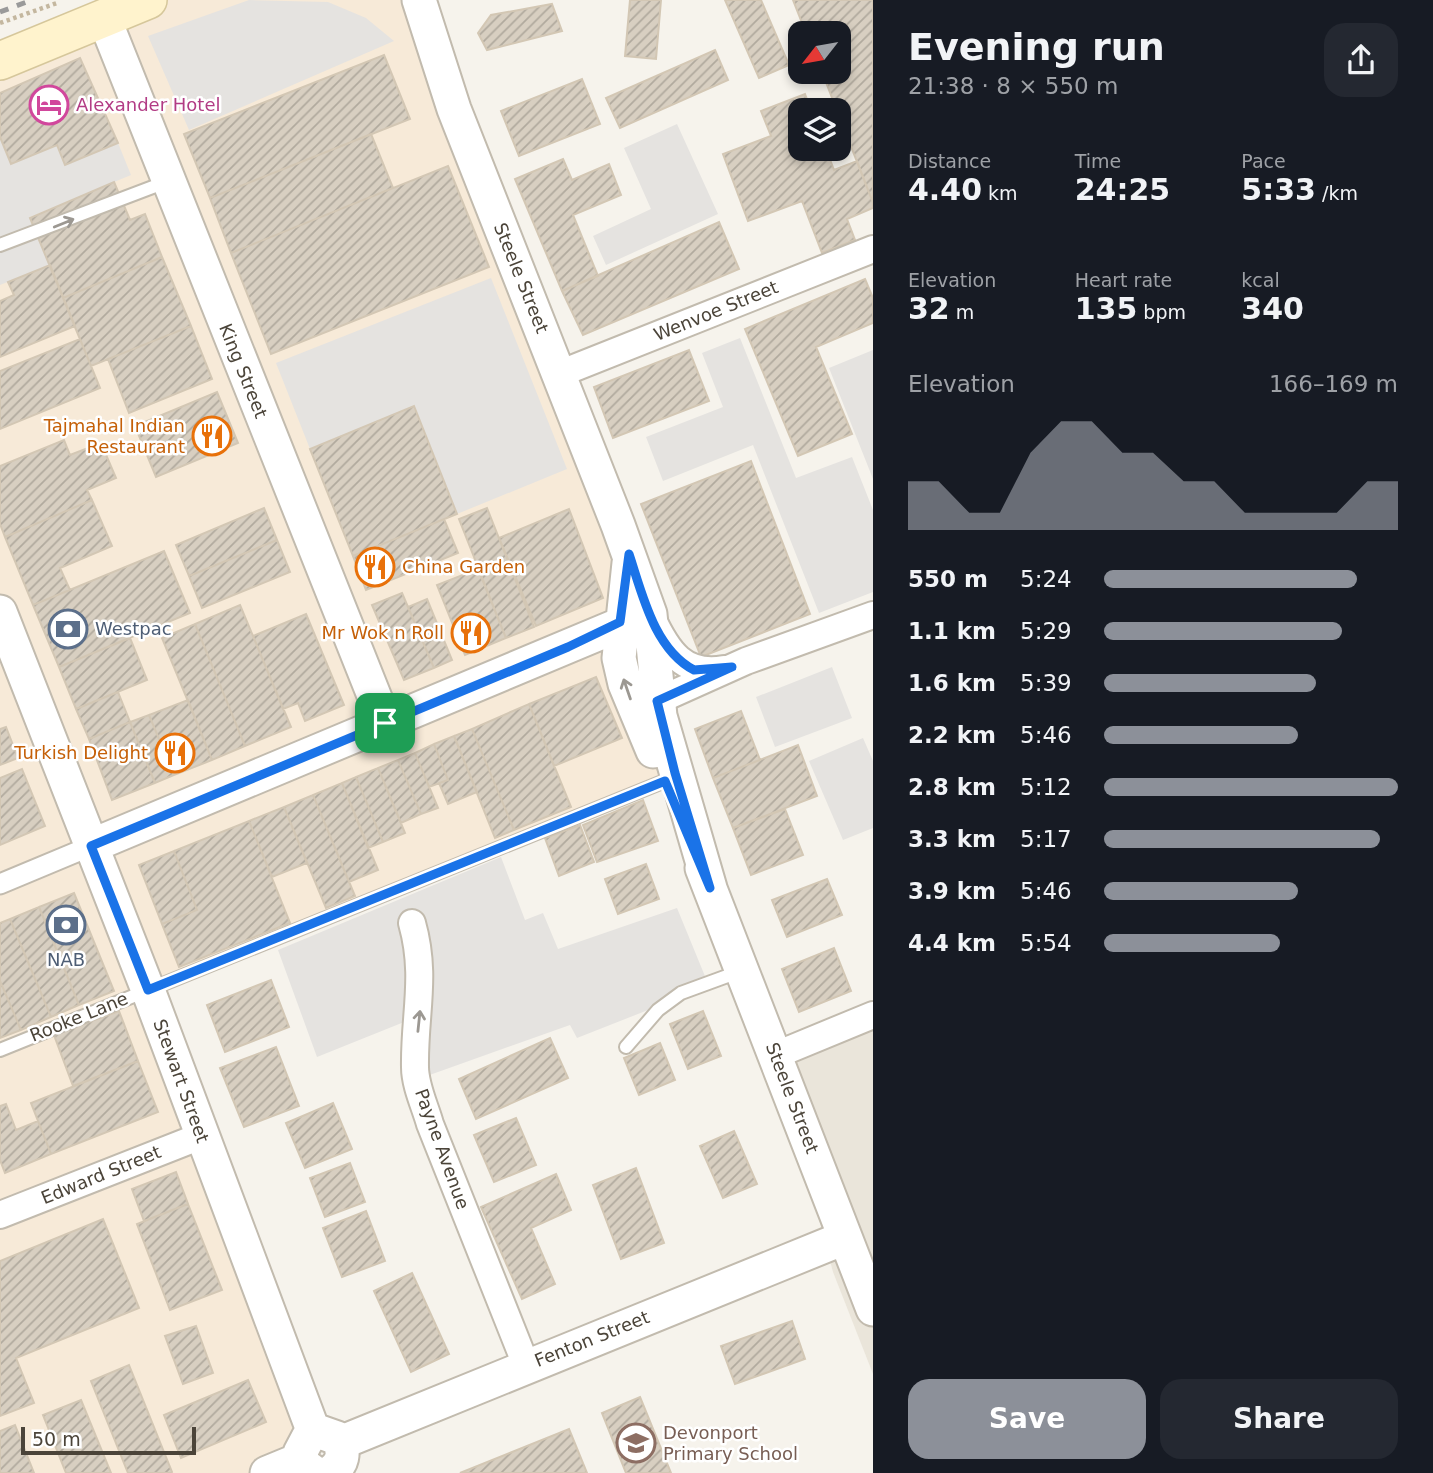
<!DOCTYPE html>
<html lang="en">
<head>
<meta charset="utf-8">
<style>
  :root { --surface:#171b24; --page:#242831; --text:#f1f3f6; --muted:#9ea1a6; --accent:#8c9099 }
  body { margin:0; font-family:"DejaVu Sans",sans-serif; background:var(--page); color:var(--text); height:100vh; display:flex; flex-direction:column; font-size:26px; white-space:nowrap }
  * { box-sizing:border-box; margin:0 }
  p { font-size:23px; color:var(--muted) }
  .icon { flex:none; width:38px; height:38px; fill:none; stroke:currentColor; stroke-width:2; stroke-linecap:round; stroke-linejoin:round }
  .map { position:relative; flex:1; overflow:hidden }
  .side { display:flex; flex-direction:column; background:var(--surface); width:560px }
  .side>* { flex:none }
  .needle { width:46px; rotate:239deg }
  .fabs { position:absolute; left:788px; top:21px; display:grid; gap:14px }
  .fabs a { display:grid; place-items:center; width:63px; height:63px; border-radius:14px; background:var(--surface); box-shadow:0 4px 10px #0003; font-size:35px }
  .scale { position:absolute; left:21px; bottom:18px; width:175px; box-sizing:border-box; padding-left:7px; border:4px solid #4b4439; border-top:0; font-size:19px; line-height:24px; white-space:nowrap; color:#4b4439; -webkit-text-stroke:5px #fff; paint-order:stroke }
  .pin { position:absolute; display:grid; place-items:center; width:60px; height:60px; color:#fff; margin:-30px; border-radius:14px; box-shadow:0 4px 10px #0006 }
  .round { display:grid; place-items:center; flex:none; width:74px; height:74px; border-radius:21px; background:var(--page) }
  .overview { display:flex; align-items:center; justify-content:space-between; height:119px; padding:0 35px }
  h1 { font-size:38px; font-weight:600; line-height:52px }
  .stats { display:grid; grid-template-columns:repeat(3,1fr); gap:10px; height:119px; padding:7px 35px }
  .stats div { display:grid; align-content:center }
  .stats b { font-size:30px; font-weight:600 }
  .stats small { font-size:19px; font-weight:400 }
  .stats p { font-size:19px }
  .chart { height:196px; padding:14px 35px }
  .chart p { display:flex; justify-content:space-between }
  .chart svg { width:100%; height:126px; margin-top:7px; fill:var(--accent); opacity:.7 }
  .button { display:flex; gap:14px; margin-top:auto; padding:14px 35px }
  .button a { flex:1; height:80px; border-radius:21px; background:var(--accent); color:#fff; font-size:28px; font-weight:600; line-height:80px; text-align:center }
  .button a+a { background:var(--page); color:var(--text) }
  ul { padding:0 35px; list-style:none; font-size:23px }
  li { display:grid; grid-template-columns:112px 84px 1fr; align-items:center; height:52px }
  li i { height:18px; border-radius:9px; background:var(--accent) }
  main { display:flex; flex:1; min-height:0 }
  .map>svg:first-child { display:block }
  .residential { fill:#eae5da }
  .commercial { fill:#f7ead8 }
  .parking { fill:#e5e3e0 }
  .building { fill:url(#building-hatch); stroke:#d3c7b4; stroke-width:2 }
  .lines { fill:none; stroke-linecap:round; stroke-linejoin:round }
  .service-casing { stroke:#c2bbae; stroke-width:16 }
  .pedestrian-casing { stroke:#c2bbae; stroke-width:23 }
  .minor-casing { stroke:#c2bbae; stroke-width:30 }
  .tertiary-casing { stroke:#c2bbae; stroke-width:37 }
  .secondary-casing { stroke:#d6c79b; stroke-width:40 }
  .path { stroke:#c4b79f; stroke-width:4.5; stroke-dasharray:3.5 3.5; stroke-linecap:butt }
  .service { stroke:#fff; stroke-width:12 }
  .pedestrian { stroke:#fff; stroke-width:19 }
  .minor { stroke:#fff; stroke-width:26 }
  .tertiary { stroke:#fff; stroke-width:33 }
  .secondary { stroke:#fff3cd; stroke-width:37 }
  .rail { stroke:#9a9a9a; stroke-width:5; stroke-dasharray:9 9; stroke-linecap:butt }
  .oneway { stroke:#9c9892 }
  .route-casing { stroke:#fff; stroke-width:14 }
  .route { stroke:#1a73e8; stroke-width:9 }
  .labels { text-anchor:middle; stroke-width:5; stroke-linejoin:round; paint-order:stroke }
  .hotel-label { font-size:18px; fill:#b23c85; stroke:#fff; text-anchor:start }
  .street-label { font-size:18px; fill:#4b4439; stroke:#fff }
  .food-label { font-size:18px; fill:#c56008; stroke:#fff; text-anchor:end }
  .service-label { font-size:18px; fill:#4e5e75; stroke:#fff; text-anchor:start }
  .education-label { font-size:18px; fill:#785e54; stroke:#fff; text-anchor:start }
</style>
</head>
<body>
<main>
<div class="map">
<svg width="873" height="1473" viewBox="0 0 873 1473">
  <defs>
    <pattern id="building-hatch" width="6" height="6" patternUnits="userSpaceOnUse" patternTransform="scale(1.75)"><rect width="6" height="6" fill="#d8cfc1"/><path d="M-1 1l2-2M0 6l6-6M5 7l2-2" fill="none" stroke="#b1aa9e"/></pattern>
  </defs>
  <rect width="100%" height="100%" fill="#f6f3ec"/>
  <path class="residential" d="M873,1016V1374L833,1272L776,1055Z"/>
  <path class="commercial" d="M148,0H419L629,554L620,622L665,781L148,990L314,1433L267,1473H0V61Z"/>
  <path class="parking" d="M249,0L328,2L366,18L394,41L189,130L148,36Z
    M677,124L718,214L606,265L593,236L651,209L624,148Z
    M0,137L57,145L118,143L131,175L30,217L50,265L0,285Z
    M491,278L567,469L457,514L414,407L310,449L276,363Z
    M740,338L796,478L852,457L873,510V592L819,613L753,445L663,481L646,437L723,407L702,353Z
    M873,350V479L829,368Z
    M832,667L852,718L775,747L756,697Z
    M863,738L873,761V828L843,840L809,761Z
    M501,857L525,920L543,913L558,949L677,908L709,986L577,1038L570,1025L424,1077L429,1012L317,1057L278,950Z"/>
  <path class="building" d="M630,0H661L656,59L625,56Z
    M725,0H761L789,65L759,78Z
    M793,0H873V203L822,72H838V33H806Z
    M552,4L562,31L487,50L478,33L491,15Z
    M715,50L728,80L620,128L606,98Z
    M384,55L410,119L210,198L184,134Z
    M80,58L118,143L65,165L57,145L11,164L0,137V93Z
    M582,79L600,124L519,156L501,111Z
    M805,94L811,110H800V149H826L834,170L857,161L873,203V208L847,219L855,240L822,253L802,201L748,221L723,154L771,136L761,111Z
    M371,134L393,188L231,253L210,198Z
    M563,159L572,180L609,164L621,195L573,215L598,276L562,291L515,179Z
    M448,166L489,267L271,354L231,253Z
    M114,182L130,220L145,214L162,257L63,298L30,218Z
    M719,222L739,269L583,335L562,291Z
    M162,257L191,326L91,366L63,298Z
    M50,265L75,326L0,357V301L14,295L8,282Z
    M865,279L873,298V323L816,347L852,434L798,456L745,329Z
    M191,326L212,379L129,413L108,359Z
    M80,339L100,388L0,429V371Z
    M689,350L709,401L613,438L594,387Z
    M217,392L238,443L156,477L135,426Z
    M414,406L457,514L353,556L310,449Z
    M64,440L70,455L101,443L116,478L87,490L92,500L5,537L0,524V466Z
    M751,461L810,614L701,657L641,504Z
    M92,500L112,546L60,568L70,590L33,605L5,537Z
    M264,508L277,540L189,576L176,545Z
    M487,508L534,627L506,638L459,519Z
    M569,509L603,598L536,626L499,538Z
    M444,519L458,553L366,590L353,556Z
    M277,540L290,572L202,608L189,576Z
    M164,551L190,613L59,667L33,605Z
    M478,569L506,638L465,655L437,585Z
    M402,593L434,668L404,680L372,605Z
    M427,599L452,660L434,668L408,607Z
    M240,605L291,727L245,746L195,624Z
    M306,614L344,705L305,721L298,703L283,709L253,636Z
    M195,624L245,746L212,760L162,638Z
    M130,638L147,680L76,709L59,667Z
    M596,677L622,738L554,766L529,704Z
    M118,692L130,722L89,739L76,709Z
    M188,700L212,760L174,775L149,715Z
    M529,704L571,807L514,830L472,729Z
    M741,711L760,760L713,778L695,729Z
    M149,715L174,775L155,783L130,722Z
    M130,722L155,783L112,800L89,739Z
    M6,727L18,758L0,765V729Z
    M472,729L514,830L495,838L454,736Z
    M454,736L477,792L448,804L439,783L448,780L434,744Z
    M434,744L448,780L429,787L415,753Z
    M798,745L817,796L733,828L713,778Z
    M415,753L438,808L421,814L398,760Z
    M398,760L421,814L401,823L378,768Z
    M378,768L405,833L383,842L356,777Z
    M22,769L45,826L0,845V778Z
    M356,777L383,842L368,848L342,783Z
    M342,783L378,870L349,882L313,795Z
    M313,795L355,896L326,908L284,807Z
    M643,800L658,841L597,862L583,825Z
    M284,807L307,863L272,877L249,821Z
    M785,809L803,855L751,875L733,828Z
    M249,821L290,923L179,967L162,924L197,910L174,851Z
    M580,825L594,862L559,876L545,838Z
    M174,851L197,910L162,924L139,865Z
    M646,864L659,899L618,914L605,879Z
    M827,879L842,915L787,937L772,900Z
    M74,893L114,991L79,1005L39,907Z
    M39,907L79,1005L51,1017L10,919Z
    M10,919L51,1017L21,1030L0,981V923Z
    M834,948L851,991L799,1012L782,969Z
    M271,980L289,1027L225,1052L207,1005Z
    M0,981L21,1030L0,1038Z
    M119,1011L138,1061L73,1086L54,1035Z
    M703,1011L721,1056L688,1069L670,1024Z
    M550,1038L568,1078L476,1119L459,1079Z
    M660,1043L675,1080L639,1095L624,1058Z
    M276,1047L299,1106L244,1127L220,1068Z
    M138,1061L158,1112L51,1154L31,1103Z
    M333,1103L352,1149L305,1168L286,1123Z
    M6,1104L16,1130L38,1121L51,1154L5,1173L0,1160V1106Z
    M516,1118L536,1165L494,1182L474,1135Z
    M734,1131L757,1184L723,1198L700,1146Z
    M350,1163L365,1202L325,1217L310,1178Z
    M636,1168L664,1243L621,1259L593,1185Z
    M176,1172L188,1204L144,1221L132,1189Z
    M556,1174L571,1210L531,1228L555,1284L522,1299L481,1207Z
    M188,1204L222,1290L170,1310L137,1224Z
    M366,1211L385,1261L342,1277L323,1228Z
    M103,1219L139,1308L16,1358L34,1403L0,1416V1261Z
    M412,1273L449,1354L411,1372L374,1291Z
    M792,1321L805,1359L735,1384L721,1346Z
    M196,1326L213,1373L183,1384L165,1336Z
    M129,1365L172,1472L171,1473H128L91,1381Z
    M248,1380L266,1422L181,1458L164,1415Z
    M640,1397L671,1473H626L602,1413Z
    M81,1400L111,1473H66L43,1415Z
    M15,1425L34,1473H0V1431Z
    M569,1429L587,1473H460Z"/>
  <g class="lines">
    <defs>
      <path id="service" d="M0,245L166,182
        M626,1047L658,1010L681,993L741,971
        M0,1050L665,781"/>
      <path id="pedestrian" d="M0,884L91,846"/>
      <path id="minor" d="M559,374L873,249
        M652,618C668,652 684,676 724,669
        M657,701L746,661L873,615
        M412,923C427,976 414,1015 415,1067C415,1086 425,1106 430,1124L526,1365
        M776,1055L873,1015
        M0,1215L201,1136"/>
      <path id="tertiary" d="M419,0L454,109L618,525L650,614L660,716L710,888
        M104,18L385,723
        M629,563L619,658L625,684L653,751
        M0,612L148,990L314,1433
        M91,846L638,617
        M702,868L873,1309
        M340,1443L844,1238
        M267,1473L301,1459
        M315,1473L304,1465L300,1453L309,1436L320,1432L337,1438C346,1452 343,1465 329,1473"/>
      <path id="secondary" d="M0,61L148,0"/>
    </defs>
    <use href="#service" class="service-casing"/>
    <use href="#pedestrian" class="pedestrian-casing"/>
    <use href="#minor" class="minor-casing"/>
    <use href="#tertiary" class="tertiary-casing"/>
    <use href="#secondary" class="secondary-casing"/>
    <path class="path" d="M0,23L57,3"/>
    <use href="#service" class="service"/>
    <use href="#pedestrian" class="pedestrian"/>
    <use href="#minor" class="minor"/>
    <use href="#tertiary" class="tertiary"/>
    <use href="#secondary" class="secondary"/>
    <path class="rail" d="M0,12L32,0"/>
  </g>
  <defs><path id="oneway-shaft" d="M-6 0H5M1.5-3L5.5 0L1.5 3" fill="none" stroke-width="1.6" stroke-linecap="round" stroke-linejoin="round" transform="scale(1.75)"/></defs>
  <g class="oneway">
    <use href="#oneway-shaft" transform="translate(64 223) rotate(-22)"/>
    <use href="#oneway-shaft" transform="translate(627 689) rotate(-109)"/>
    <use href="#oneway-shaft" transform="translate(419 1021) rotate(-84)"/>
  </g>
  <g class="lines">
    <defs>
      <path id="route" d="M629,554C642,593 654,649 694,670L732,667L657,701L675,773L710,888L665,781L148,990L91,846L568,647L620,622Z"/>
    </defs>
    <use href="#route" class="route-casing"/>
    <use href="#route" class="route"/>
  </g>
  <defs>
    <symbol id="hotel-ring" viewBox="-11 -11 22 22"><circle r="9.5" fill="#fff" stroke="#d1479c" stroke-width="1.5"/><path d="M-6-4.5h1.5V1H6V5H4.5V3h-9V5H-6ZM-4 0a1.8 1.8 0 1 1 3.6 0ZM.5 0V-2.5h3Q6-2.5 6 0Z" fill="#d1479c"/></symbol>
    <symbol id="restaurant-ring" viewBox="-11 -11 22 22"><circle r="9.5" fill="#fff" stroke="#e8710a" stroke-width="1.5"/><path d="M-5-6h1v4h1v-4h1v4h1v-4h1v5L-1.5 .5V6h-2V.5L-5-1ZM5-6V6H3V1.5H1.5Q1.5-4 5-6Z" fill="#e8710a"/></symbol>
    <symbol id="bank-ring" viewBox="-11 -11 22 22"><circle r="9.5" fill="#fff" stroke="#5c6f8a" stroke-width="1.5"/><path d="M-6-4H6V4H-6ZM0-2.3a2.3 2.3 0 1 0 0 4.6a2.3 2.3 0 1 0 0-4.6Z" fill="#5c6f8a"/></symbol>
    <symbol id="school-ring" viewBox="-11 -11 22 22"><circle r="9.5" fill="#fff" stroke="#8d6e63" stroke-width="1.5"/><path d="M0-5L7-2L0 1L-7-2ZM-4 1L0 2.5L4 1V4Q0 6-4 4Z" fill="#8d6e63"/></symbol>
  </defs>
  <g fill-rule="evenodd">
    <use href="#hotel-ring" x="27" y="83" width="44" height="44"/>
    <use href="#restaurant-ring" x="190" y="414" width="44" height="44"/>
    <use href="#restaurant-ring" x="353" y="545" width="44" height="44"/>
    <use href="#bank-ring" x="46" y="607" width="44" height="44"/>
    <use href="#restaurant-ring" x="449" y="611" width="44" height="44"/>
    <use href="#restaurant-ring" x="153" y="731" width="44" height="44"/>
    <use href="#bank-ring" x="44" y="903" width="44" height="44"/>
    <use href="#school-ring" x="614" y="1421" width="44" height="44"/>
  </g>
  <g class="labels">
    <g class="hotel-label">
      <text x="76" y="111">Alexander Hotel</text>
    </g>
    <g class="street-label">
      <text transform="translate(521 278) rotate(68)" y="6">Steele Street</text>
      <text transform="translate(716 311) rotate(-22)" y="6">Wenvoe Street</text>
      <text transform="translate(243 371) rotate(68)" y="6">King Street</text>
      <text transform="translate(79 1017) rotate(-22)" y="6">Rooke Lane</text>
      <text transform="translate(181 1081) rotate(70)" y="6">Stewart Street</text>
      <text transform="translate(792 1098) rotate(69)" y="6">Steele Street</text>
      <text transform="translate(442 1149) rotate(70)" y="6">Payne Avenue</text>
      <text transform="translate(101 1175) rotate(-22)" y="6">Edward Street</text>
      <text transform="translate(592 1339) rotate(-22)" y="6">Fenton Street</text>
    </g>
    <g class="food-label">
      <text x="185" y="432">Tajmahal Indian<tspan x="185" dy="21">Restaurant</tspan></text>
      <text x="402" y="573" text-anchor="start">China Garden</text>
      <text x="444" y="639">Mr Wok n Roll</text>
      <text x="148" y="759">Turkish Delight</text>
    </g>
    <g class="service-label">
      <text x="95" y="635">Westpac</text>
      <text x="66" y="966" text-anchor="middle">NAB</text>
    </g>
    <g class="education-label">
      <text x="663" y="1439">Devonport<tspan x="663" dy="21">Primary School</tspan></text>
    </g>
  </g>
</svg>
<div class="fabs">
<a><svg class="needle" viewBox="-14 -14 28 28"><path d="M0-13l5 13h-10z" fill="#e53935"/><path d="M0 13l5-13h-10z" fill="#9ea1a6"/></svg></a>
<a><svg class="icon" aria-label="layers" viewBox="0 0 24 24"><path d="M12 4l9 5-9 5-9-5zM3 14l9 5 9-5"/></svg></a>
</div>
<div class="scale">50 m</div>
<div class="pin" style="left:385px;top:723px;background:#1e9e55"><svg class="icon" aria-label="arrive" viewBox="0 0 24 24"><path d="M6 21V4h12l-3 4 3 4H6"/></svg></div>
</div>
<section class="side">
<div class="overview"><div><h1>Evening run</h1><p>21:38 · 8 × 550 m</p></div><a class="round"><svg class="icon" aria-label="share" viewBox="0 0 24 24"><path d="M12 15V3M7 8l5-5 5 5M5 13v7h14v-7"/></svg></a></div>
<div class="stats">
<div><p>Distance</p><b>4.40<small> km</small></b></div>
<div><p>Time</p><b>24:25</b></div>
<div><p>Pace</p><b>5:33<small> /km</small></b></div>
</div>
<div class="stats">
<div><p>Elevation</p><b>32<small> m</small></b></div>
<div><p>Heart rate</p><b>135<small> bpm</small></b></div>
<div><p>kcal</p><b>340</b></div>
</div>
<div class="chart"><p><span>Elevation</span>166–169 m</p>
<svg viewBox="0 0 160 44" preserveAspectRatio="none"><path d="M0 44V27L10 27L20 38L30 38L40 17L50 6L60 6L70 17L80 17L90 27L100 27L110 38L120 38L130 38L140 38L150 27L160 27V44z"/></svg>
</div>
<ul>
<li><b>550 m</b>5:24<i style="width:86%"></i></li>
<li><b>1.1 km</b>5:29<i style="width:81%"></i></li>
<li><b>1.6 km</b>5:39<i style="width:72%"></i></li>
<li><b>2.2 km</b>5:46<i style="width:66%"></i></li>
<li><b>2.8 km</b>5:12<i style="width:100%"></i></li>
<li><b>3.3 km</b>5:17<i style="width:94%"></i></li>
<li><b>3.9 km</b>5:46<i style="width:66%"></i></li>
<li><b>4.4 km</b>5:54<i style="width:60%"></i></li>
</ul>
<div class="button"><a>Save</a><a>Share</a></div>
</section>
</main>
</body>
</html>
